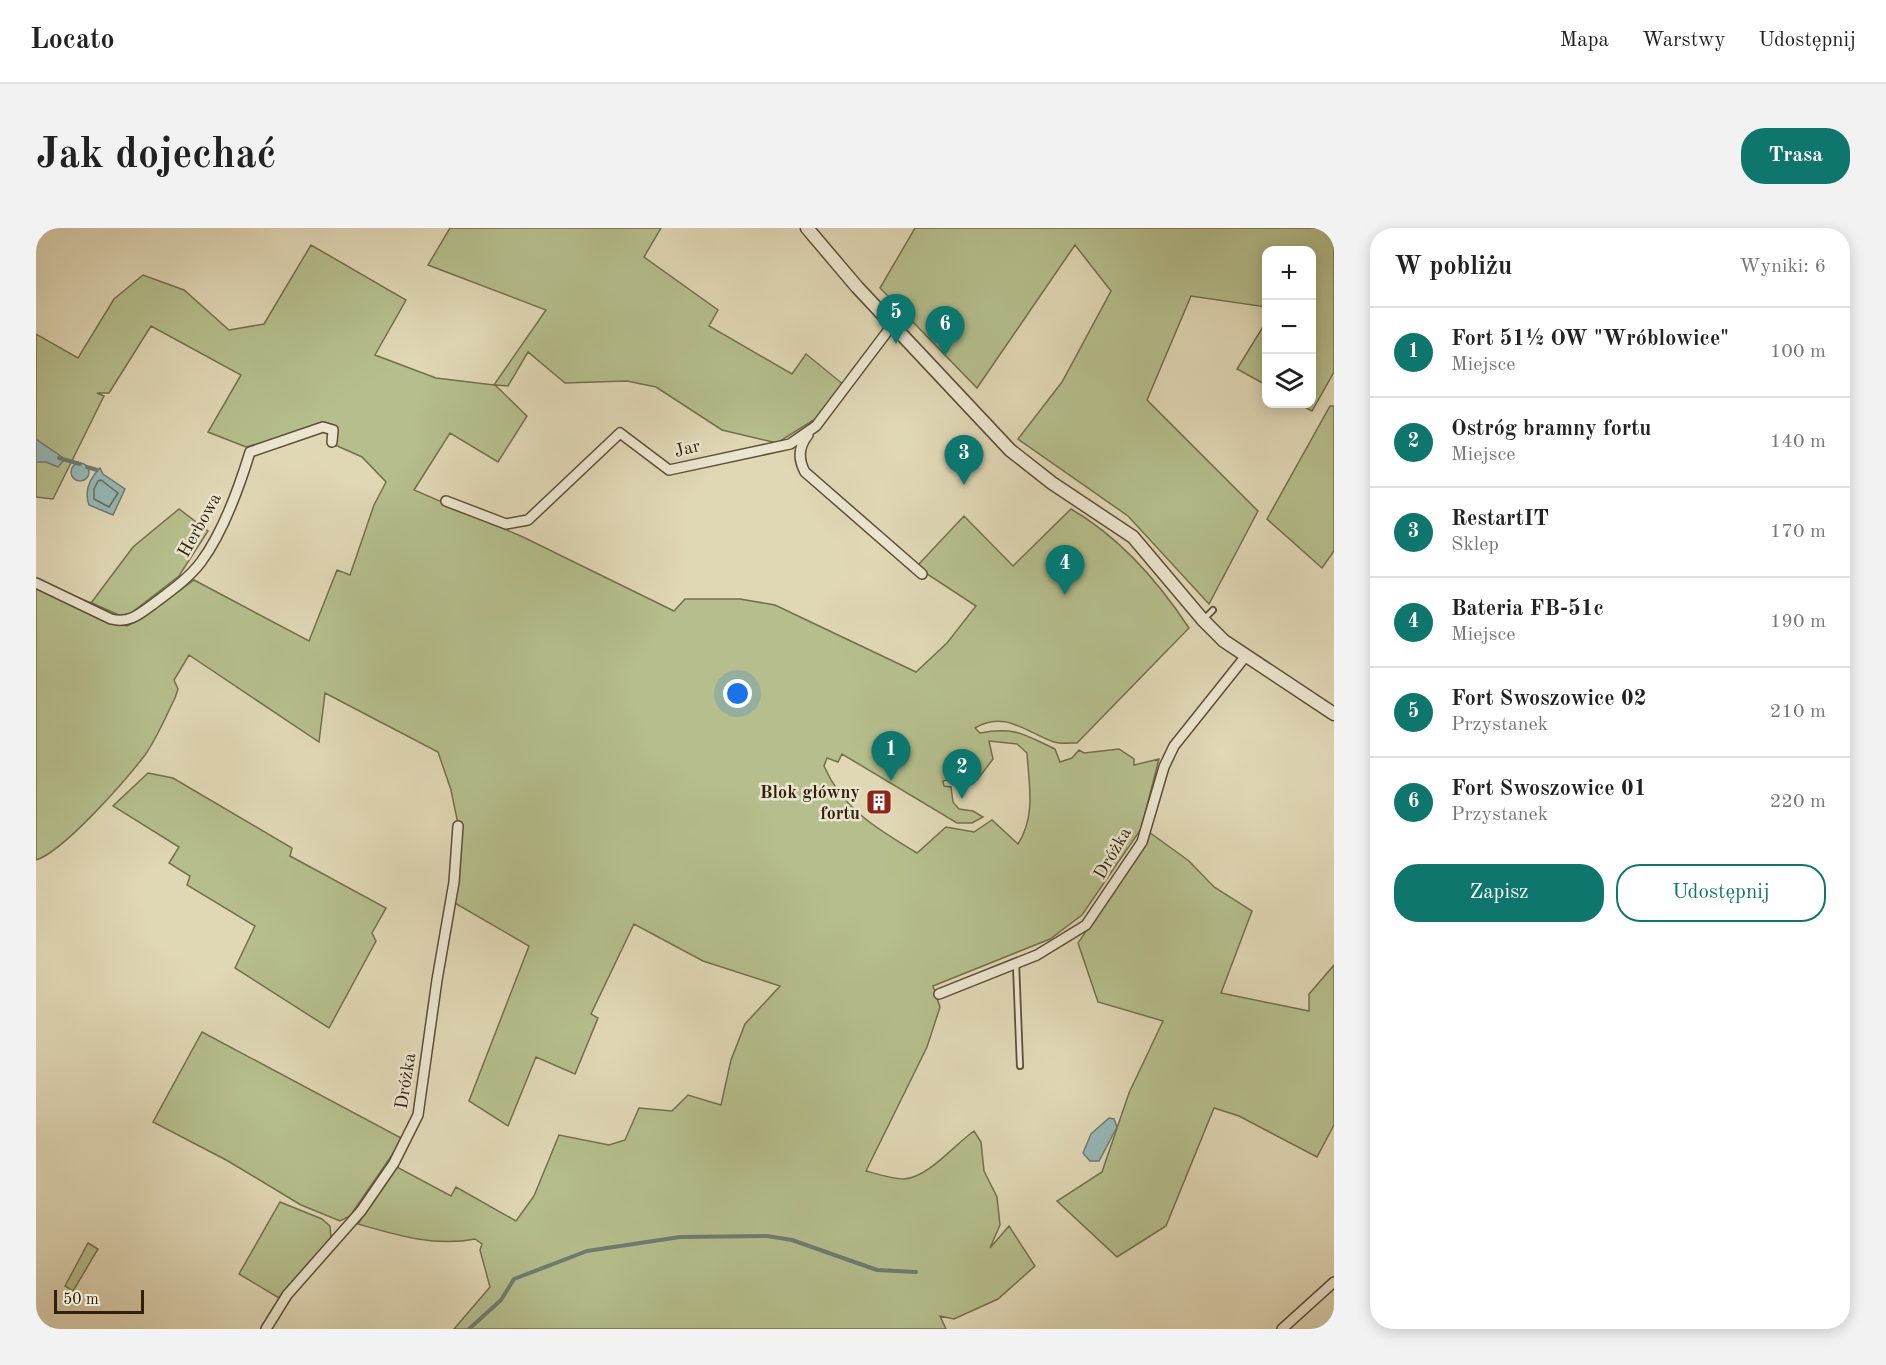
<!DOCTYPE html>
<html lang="pl">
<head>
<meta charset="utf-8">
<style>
  body { margin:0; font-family:"Old Standard TT",serif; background:#f2f2f2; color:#222 }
  .controls { position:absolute; right:18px; top:18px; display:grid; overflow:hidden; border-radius:12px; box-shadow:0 3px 15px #0003 }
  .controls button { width:54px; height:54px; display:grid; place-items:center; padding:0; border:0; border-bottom:2px solid #e0e0e0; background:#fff; color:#222; font:30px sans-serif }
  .scale { position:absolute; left:18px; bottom:15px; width:90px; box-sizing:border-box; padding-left:6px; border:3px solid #31210b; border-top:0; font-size:16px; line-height:21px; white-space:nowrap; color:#31210b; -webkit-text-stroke:4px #ebe5cf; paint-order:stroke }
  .you { position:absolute; left:702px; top:466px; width:21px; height:21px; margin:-15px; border:4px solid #fff; border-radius:50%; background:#1a73e8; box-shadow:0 0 0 9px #1a73e833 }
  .badge { display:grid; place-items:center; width:39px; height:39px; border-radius:50%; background:#0f766e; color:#fff; font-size:20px; font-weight:700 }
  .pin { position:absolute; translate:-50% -50px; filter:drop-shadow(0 2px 3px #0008) }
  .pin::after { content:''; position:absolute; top:32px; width:21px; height:18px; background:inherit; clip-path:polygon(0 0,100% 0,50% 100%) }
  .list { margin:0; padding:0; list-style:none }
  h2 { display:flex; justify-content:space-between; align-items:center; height:78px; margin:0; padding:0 24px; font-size:26px }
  h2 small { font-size:20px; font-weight:400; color:#767676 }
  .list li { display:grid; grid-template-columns:39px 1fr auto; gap:18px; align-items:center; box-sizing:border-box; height:90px; padding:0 24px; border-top:2px solid #e0e0e0 }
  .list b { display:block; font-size:22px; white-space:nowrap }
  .list p { margin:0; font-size:20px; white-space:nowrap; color:#767676 }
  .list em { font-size:20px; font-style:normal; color:#767676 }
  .actions { display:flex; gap:12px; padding:18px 24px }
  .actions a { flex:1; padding:14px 0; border:2px solid #0f766e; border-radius:24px; text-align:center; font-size:21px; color:#0f766e }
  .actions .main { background:#0f766e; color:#fff }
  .icon { flex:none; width:33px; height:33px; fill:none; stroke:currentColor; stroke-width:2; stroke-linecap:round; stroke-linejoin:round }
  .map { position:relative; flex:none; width:1298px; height:1101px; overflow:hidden; border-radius:24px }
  header { display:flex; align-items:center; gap:36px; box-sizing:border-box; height:84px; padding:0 30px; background:#fff; border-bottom:2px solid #e0e0e0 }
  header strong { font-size:28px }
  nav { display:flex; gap:33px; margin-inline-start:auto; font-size:21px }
  .intro { display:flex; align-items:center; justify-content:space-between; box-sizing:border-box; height:144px; padding:0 36px }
  h1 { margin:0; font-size:42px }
  .button { padding:15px 27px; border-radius:24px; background:#0f766e; color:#fff; font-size:21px; font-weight:700 }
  main { display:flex; gap:36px; padding:0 36px }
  aside { flex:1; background:#fff; border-radius:24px; box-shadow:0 3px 15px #0003 }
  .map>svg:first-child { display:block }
  .green { fill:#b5be8c; stroke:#73704c; stroke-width:1.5; fill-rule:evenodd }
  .water { fill:#96b8b6; stroke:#6e7c72; stroke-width:1.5 }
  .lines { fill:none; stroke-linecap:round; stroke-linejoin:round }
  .shore { stroke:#646c60; stroke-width:1.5 }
  .stream { stroke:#6e7c72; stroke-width:4 }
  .service-casing { stroke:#5d4e36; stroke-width:8 }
  .minor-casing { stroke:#5d4e36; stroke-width:12 }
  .tertiary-casing { stroke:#5d4e36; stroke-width:15 }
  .service { stroke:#ebe5cf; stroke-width:4.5 }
  .minor { stroke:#ebe5cf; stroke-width:9 }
  .tertiary { stroke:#ebe5cf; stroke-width:12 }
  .labels { text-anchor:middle; stroke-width:5; stroke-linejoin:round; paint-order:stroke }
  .street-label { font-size:18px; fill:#31210b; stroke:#ebe5cf }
  .poi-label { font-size:18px; font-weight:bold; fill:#31210b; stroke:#ebe5cf; text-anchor:end }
</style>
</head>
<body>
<header>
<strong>Locato</strong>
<nav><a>Mapa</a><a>Warstwy</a><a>Udostępnij</a></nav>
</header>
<div class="intro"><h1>Jak dojechać</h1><a class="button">Trasa</a></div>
<main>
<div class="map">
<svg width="1298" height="1101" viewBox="0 0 1298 1101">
  <rect width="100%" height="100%" fill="#e0d7b5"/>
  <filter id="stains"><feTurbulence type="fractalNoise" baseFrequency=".00333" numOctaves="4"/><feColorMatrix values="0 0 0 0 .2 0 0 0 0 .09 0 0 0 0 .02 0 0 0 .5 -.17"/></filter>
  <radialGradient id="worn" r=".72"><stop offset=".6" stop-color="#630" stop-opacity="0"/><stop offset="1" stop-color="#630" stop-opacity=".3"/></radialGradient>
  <g class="green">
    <path d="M414,0h211l-17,29 74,53 -9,16 83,48 14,-20 38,31 -24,31 -43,27 -55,-13 -66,-43 -29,-6 -62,2 -37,-31 -20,34 -13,-1 32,31 -29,46 -48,-29 -36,57 109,47 151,74 11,-12h55l35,6 141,67 31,-29 29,-37 -49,-32 -9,-9 46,-49 49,50 58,-57c50,29 87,72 118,119l-112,115c-7,0 -16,1 -23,-1 -28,-10 -50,-32 -79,-14l5,5c35,-7 45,2 75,16l5,13 12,-4 7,-8 5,3 35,-4 15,10v6l25,-6 -18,70 -59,86 -32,24 -117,47 7,21 -13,40 -61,124c11,3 27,8 38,8 24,-1 51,-35 70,-48l7,11 3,29 13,26 3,28 -10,23 19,-22 26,40 -37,33 -44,20 -14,-3 6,13h-492l36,-42 -10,-37 2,-6 -7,-5c-40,8 -79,-4 -117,-15l37,-58 56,30 5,-9 60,34 18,-25 25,-61 50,10 16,-5 14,-32 33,3 16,-16 33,10 10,-45 14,-36 35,-38 -77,-25 -69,-37 -43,90 7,4 -23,56 -39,-17 -28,69 -39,-25 60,-155 -76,-44 5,-78 -7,-34 -13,-38 -113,-59 -6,49 -130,-87 -15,25 4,9 -3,9c-9,18 -18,40 -30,57 -19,25 -82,97 -109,105v-280l55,23 42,-56 46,-38 29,22 -29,45 -48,37 -10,3 -29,-13 12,17 23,6 15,-8 52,-38 115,61 28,-71 13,5 24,-70 12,-23 -24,-25 -27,-12 1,-18 -5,-3 -85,23 -38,-15 33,-57 -90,-49 -42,67h-12l7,3 -51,103 -17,-2v-163l42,24 36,-59 29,-24 41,15 45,40 35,-6 47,-79 95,55 -31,55 61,23 58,7 52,-75 -118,-45zM953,513l28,3 10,9c2,32 9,63 -9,91l-26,-24 -18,12 -28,-5 -29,26c-39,-24 -74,-43 -93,-87l3,-8 11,4 4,-8 115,69h15l11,-6 -10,-6 -14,-2 -6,-7 -2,-15 -7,-1 -1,-5 10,-2 -1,-17 2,-3 6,1 -1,12 18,8 16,-21z"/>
    <path d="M879,0h419v144l-22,39 -13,-7h13v-154h-46v57l-75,-11 -44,104 111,111 -49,93 -81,-88 -110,-77 44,-57 49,-91 -36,-46 -98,143 -97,-100z"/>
    <path d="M1230,94v63l-29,-16z"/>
    <path d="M1294,178h4v145l-12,17 -55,-49z"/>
    <path d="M112,545l25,5 119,70 -2,8 96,52 -14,25 4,8 -47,87 -94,-60 20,-42 -68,-41 3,-9 -21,-13 10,-16 -66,-41z"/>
    <path d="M1113,604l40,29 25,26 38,24 -31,82 88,18v-17l25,-29v160l-17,32 -78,-41 -25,-8 -48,118 -49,31 -60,-56 45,-29 27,-79 34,-72 -65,-19 -20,-59 66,-98z"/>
    <path d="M166,804l201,107 -53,77 -10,5 -39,-16 -73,-44 -75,-39z"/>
    <path d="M244,974l42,17 8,7 1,13 -52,59 -40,-24z"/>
    <path d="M52,1015l10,6 -25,42 -8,-5z"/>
  </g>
  <g class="water">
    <path d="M0,211l26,18 2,3 -6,7 -12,-5h-10z"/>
    <circle cx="44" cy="244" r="9"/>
    <path d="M64,240l3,6 22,15 -12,26 -24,-10c-5,-14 1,-27 11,-37z"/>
    <path d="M1073,890l5,1 3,8 -18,34h-9l-7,-8 8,-19z"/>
  </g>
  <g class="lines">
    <path class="shore" d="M65,252l17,13 -9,14 -15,-8v-10l4,-8z"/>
    <g class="stream">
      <path d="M23,230l21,6"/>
      <path d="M51,239l10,3"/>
      <path d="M433,1101l32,-29 13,-21 73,-28 93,-14 87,-1 25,4 85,30 39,2"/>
    </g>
    <defs>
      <g id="service">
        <path d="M1169,390l8,-8"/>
        <path d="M980,736l4,102"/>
      </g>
      <g id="minor">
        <path d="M772,207c-10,12 -10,24 -3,37l117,102"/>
        <path d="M410,273l60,23 22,-4 92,-87 49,37 121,-26 26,-18 77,-102"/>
        <path d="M0,355l75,36c19,5 30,-6 45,-17 16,-12 33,-24 45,-40 23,-31 38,-74 49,-110l73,-25 10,3 -1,12"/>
        <path d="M903,766l98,-39 49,-30 56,-83 22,-75 10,-21 71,-89"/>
        <path d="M230,1101l21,-34 74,-84 33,-48 24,-48 19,-135 17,-98 4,-56"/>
        <path d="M1246,1101l52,-47"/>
      </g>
      <path id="tertiary" d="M771,0l50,59 153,163 42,33 81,54 70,83 21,21 110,73"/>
    </defs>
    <use href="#service" class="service-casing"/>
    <use href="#minor" class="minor-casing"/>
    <use href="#tertiary" class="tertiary-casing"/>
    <use href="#service" class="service"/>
    <use href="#minor" class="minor"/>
    <use href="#tertiary" class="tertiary"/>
  </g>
  <defs>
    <symbol id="building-square" viewBox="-11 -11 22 22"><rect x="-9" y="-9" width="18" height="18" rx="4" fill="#8f2418" stroke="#ebe5cf"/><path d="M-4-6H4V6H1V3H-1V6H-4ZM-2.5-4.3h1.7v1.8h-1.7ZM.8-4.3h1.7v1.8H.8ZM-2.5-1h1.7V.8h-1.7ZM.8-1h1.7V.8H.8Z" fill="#fff"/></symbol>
  </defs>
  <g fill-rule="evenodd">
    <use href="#building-square" x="828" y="559" width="30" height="30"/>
  </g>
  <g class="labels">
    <g class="street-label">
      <text transform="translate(651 220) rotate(-14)" y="6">Jar</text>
      <text transform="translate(163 297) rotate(-61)" y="6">Herbowa</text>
      <text transform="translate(1076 625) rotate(-60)" y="6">Dróżka</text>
      <text transform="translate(369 853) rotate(-81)" y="6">Dróżka</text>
    </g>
    <g class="poi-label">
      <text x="824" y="570">Blok główny<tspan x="824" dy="21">fortu</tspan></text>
    </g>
  </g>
  <rect width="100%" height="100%" filter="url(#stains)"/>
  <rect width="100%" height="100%" fill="url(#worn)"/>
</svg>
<div class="controls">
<button>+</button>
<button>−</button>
<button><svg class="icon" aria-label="layers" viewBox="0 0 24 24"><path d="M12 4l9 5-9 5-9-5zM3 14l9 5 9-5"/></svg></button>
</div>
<div class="scale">50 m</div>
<div class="you"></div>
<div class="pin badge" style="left:855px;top:553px">1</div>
<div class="pin badge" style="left:926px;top:571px">2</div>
<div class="pin badge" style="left:928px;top:257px">3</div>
<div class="pin badge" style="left:1029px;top:367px">4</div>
<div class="pin badge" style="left:860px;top:116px">5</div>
<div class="pin badge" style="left:909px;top:128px">6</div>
</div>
<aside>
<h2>W pobliżu<small>Wyniki: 6</small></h2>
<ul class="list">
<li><span class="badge">1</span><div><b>Fort 51½ OW &quot;Wróblowice&quot;</b><p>Miejsce</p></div><em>100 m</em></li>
<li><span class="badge">2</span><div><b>Ostróg bramny fortu</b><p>Miejsce</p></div><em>140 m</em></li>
<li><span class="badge">3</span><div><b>RestartIT</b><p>Sklep</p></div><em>170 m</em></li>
<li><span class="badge">4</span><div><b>Bateria FB-51c</b><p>Miejsce</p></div><em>190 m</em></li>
<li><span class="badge">5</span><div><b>Fort Swoszowice 02</b><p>Przystanek</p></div><em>210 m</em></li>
<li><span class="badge">6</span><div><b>Fort Swoszowice 01</b><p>Przystanek</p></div><em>220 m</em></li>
</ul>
<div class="actions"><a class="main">Zapisz</a><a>Udostępnij</a></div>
</aside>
</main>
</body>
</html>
